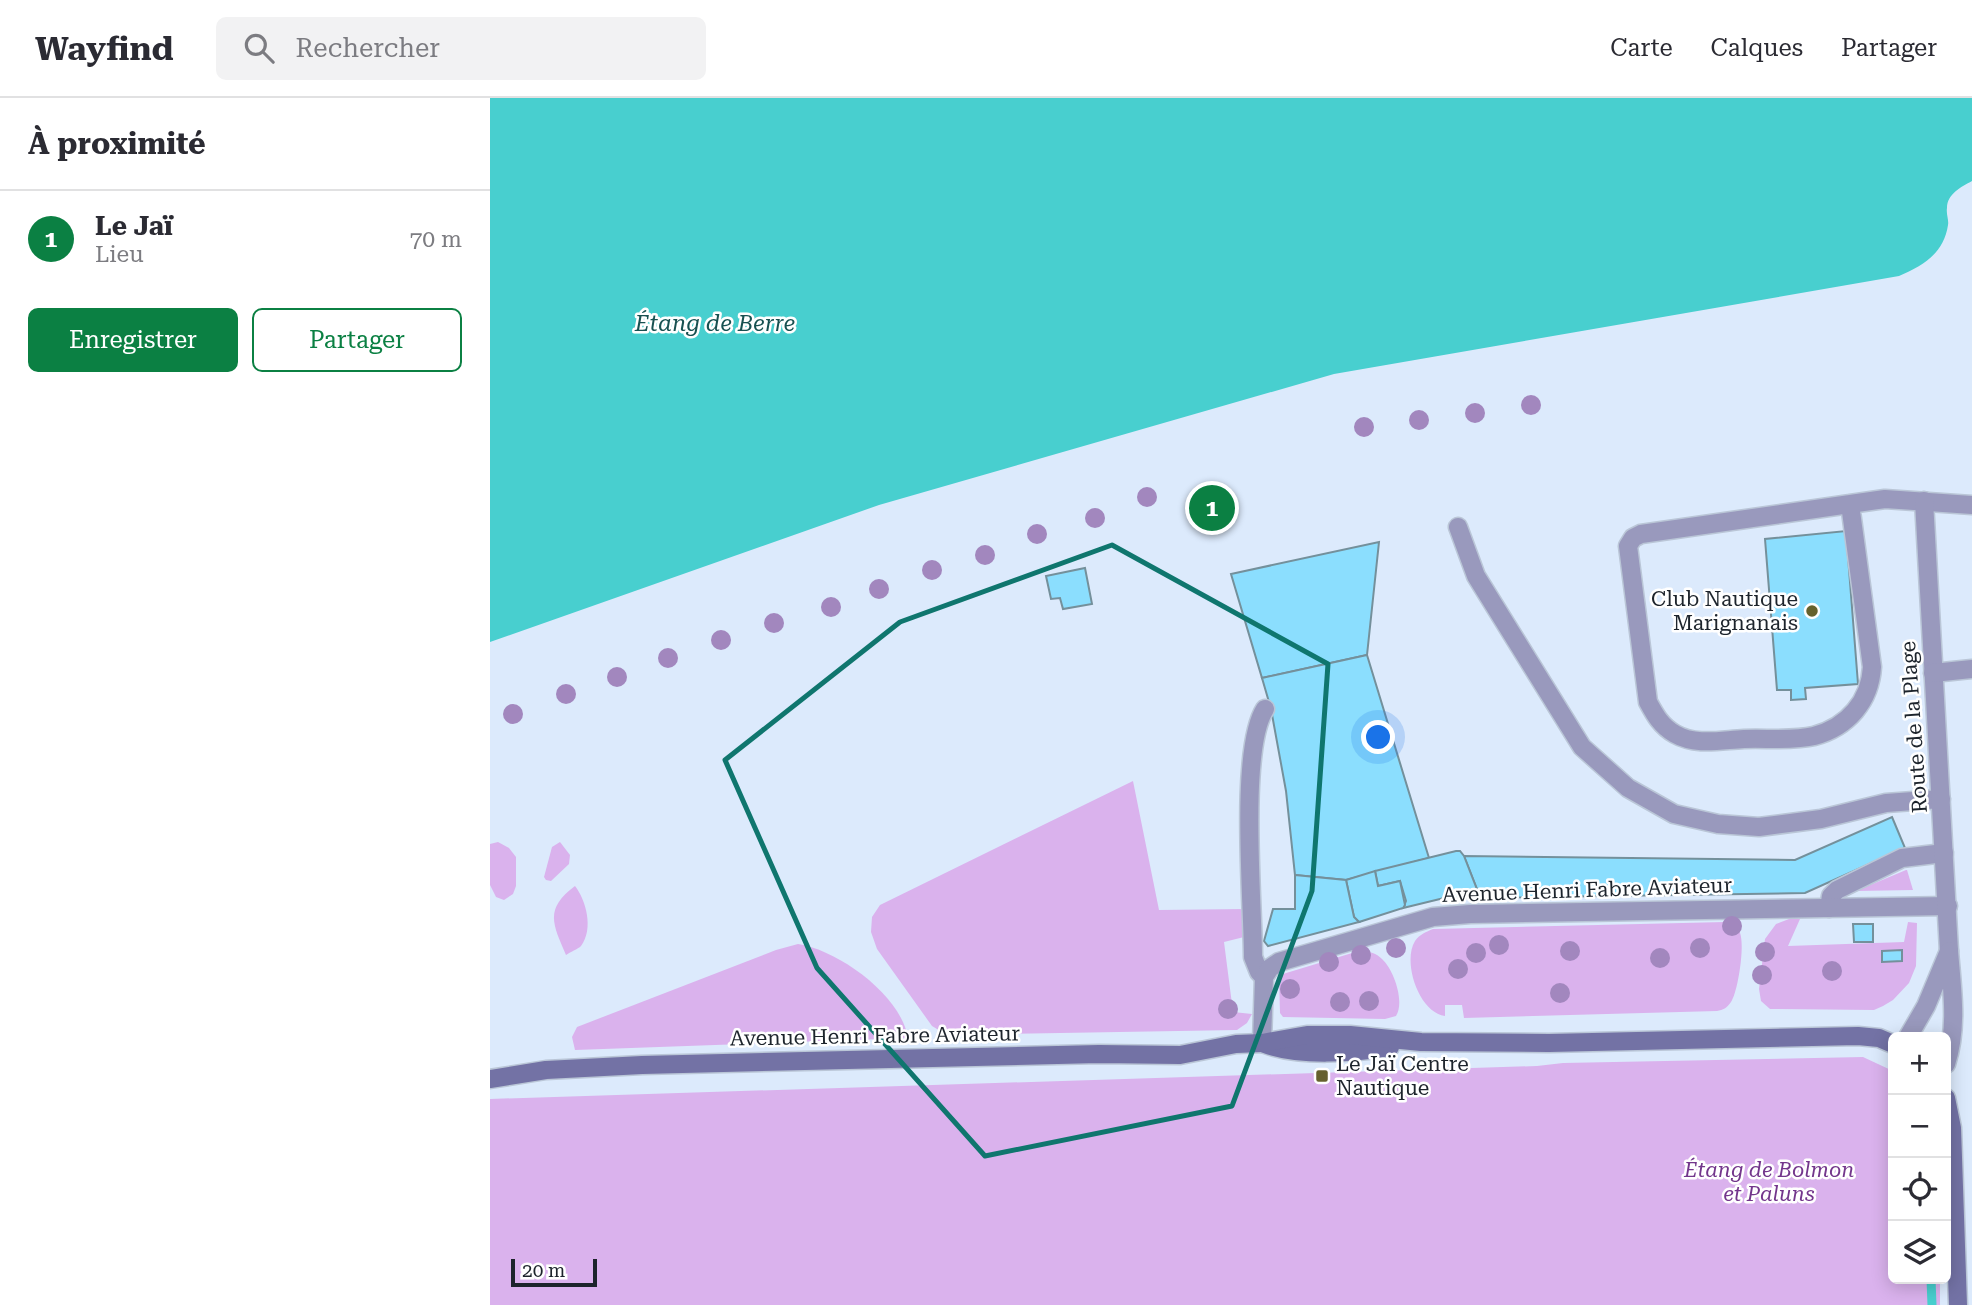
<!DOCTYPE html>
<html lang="fr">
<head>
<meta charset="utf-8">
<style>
  body { margin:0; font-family:"Roboto Serif",serif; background:#f2f2f3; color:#2b2b33 }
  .controls { position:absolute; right:21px; bottom:21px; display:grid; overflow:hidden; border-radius:10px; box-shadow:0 4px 18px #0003 }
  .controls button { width:63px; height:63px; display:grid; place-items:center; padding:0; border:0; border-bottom:2px solid #e1e1e2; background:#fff; color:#2b2b33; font:35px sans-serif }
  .scale { position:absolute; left:21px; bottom:18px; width:86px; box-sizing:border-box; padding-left:7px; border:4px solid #1d242c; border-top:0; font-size:19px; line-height:24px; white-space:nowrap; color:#1d242c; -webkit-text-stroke:5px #fff; paint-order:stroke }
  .you { position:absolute; left:889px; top:640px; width:24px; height:24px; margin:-18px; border:5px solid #fff; border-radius:50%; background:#1a73e8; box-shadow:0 0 0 10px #1a73e833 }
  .badge { display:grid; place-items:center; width:46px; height:46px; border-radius:50%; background:#0b8043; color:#fff; font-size:23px; font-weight:700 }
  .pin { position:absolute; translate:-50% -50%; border:4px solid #fff; box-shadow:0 2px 7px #0006 }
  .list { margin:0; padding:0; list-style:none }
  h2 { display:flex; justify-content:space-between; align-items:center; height:91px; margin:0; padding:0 28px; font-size:30px }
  h2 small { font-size:23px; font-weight:400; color:#7c7c81 }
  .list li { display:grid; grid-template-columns:46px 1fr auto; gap:21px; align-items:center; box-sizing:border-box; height:98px; padding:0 28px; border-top:2px solid #e1e1e2 }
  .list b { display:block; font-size:26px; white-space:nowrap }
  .list p { margin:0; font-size:23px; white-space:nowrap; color:#7c7c81 }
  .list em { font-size:23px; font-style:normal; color:#7c7c81 }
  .actions { display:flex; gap:14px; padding:21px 28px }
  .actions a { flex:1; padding:16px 0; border:2px solid #0b8043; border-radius:10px; text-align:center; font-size:24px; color:#0b8043 }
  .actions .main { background:#0b8043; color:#fff }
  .icon { flex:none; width:38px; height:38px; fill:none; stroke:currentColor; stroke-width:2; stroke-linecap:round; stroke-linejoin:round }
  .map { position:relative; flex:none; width:1482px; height:1207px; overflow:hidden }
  header { display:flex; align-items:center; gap:42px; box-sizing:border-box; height:98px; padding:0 35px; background:#fff; border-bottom:2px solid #e1e1e2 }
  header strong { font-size:33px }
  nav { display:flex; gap:38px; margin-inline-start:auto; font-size:24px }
  .search { width:490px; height:63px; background:#f2f2f3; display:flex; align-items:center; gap:18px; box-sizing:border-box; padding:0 24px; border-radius:10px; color:#7c7c81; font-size:26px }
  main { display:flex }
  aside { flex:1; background:#fff }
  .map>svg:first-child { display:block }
  .green { fill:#dab2ed }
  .water { fill:#48cfcf }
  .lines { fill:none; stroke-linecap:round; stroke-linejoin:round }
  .stream { stroke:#48cfcf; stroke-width:9 }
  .building { fill:#8bdefe; stroke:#74909b; stroke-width:2 }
  .lane-casing { stroke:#bac6d7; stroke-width:21 }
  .street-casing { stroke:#bac6d7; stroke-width:21 }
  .secondary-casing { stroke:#bac6d7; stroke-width:21 }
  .lane { stroke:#9999bd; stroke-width:18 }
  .street { stroke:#9999bd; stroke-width:18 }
  .secondary { stroke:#7372a5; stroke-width:18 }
  .tree { fill:#a287be }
  .marked { fill:none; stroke:#0f766e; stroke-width:5; stroke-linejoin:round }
  .poi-dot { fill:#65612e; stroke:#fff; stroke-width:2.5 }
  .labels { text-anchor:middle; stroke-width:5; stroke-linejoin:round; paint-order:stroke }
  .poi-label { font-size:21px; fill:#1d242c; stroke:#fff; text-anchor:end }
  .street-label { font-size:21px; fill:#1d242c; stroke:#fff }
  .park-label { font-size:21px; font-style:italic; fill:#73368c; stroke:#fff }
  .water-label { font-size:23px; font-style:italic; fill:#175151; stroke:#fff }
</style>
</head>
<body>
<header>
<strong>Wayfind</strong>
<div class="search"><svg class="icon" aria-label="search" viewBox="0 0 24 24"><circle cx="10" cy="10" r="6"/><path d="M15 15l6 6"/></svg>Rechercher</div>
<nav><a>Carte</a><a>Calques</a><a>Partager</a></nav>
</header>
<main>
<aside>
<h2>À proximité<small></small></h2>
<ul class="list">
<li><span class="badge">1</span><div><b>Le Jaï</b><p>Lieu</p></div><em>70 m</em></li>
</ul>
<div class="actions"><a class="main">Enregistrer</a><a>Partager</a></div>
</aside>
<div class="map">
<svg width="1482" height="1207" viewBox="0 0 1482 1207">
  <rect width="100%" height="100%" fill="#dceafc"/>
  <g class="green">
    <path d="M643,683l26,129 87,-1 -2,28 -20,5 9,70 19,2 -5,9 -10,7 -290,5 -15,-9 -55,-77 -6,-17 1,-15 8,-12z"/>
    <path d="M8,744l11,6 7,9v29l-3,8 -9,6 -8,-3 -6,-12v-41z"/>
    <path d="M70,744l10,13 -1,9 -18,17 -5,-1 -2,-3 8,-30z"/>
    <path d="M1417,772l6,20 -57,1 50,-21z"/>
    <path d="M85,788c11,14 19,43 6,60 -3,3 -11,6 -15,9 -13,-31 -22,-46 9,-69z"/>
    <path d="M1299,821h11l-12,27 116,-4 4,-20 9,1 -1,43 -7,17 -16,17 -10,6 -9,4 -104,-1 -9,-8 -2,-12 6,-50 11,-15z"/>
    <path d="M1235,824c5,2 10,3 14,9 7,10 -1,61 -8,71 -4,6 -8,8 -14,9l-253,7 -2,-13h-17v11c-26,-3 -43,-54 -30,-75 5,-7 11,-9 18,-12z"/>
    <path d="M308,846c40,6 103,51 110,94l-333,12 -3,-13 5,-10 199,-77z"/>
    <path d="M872,852c8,2 14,3 20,9 12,11 23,43 14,57l-11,3 -102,-2 -3,-4 -1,-35 4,-4z"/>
    <path d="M1373,959l30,14v208h47v26h-1450v-206l1047,-33 26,-3z"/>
  </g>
  <path class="water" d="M0,0h1482v83c-11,6 -25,13 -25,27 -1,6 2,12 1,17 -4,28 -25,41 -49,51l-565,98 -455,131 -389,137z"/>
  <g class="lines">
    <path class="stream" d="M1441,1181l1,26"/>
  </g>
  <g class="building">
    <path d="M1356,433l12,153 -53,4 1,11 -15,1v-10h-14l-12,-151z"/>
    <path d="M889,444l-12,113 -105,23 -31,-104z"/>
    <path d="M595,470l7,36 -29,5 -3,-11 -9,1 -5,-23z"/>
    <path d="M877,557l62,203 -83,22 -51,-5 -9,-84 -15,-82 -9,-31z"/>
    <path d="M1402,719l13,31 -100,45 -331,5 4,-6 -14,-36 331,4z"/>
    <path d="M966,753h4l4,5 14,36 -4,6h-30l-41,10 3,-7 -6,-20 -22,5 -3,-15z"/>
    <path d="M885,773l3,15 22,-5 5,24 -2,3 -44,14 -5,-5 -8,-37z"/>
    <path d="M805,777l51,5 8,37 5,5 -91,24 -4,-5 9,-32h22z"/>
    <path d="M1363,826h20v18h-19z"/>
    <path d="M1412,852v11l-20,1v-11z"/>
  </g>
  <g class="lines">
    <defs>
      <g id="lane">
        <path d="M1360,406l22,163c-2,34 -24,60 -58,69 -20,5 -49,2 -70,3 -23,1 -48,7 -69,-5 -14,-8 -20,-19 -27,-32l-20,-156 5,-8 8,-4 244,-35 87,6"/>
        <path d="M968,429l18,49 106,171 46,41 46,26 44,10 41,3 62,-8 65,-16 55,-4"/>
        <path d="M1339,810l2,-12 6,-6 65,-32 42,-5"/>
        <path d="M774,879l-5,-5 -6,-15c0,-53 -14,-208 12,-248"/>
        <path d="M772,945l2,-66 6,-9 9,-6 154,-45 37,-3 478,-8"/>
      </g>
      <g id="street">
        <path d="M1434,403l25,450"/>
        <path d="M1443,575l39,-4"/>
        <path d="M1418,939l18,-31 23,-55c3,38 9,76 -3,113"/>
      </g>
      <g id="secondary">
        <path d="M775,946c34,13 89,9 125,3"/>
        <path d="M0,981l56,-9 96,-5 457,-11 81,1 56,-11 26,-1 45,-8h43l71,7 128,1 309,-7 21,2 14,6"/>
        <path d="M1456,1000l6,30 6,177"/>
      </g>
    </defs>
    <use href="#lane" class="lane-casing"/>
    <use href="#street" class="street-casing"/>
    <use href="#secondary" class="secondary-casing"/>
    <use href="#lane" class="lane"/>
    <use href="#street" class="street"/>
    <use href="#secondary" class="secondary"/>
  </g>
  <g class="tree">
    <circle cx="1041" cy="307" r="10"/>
    <circle cx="985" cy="315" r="10"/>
    <circle cx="929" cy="322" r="10"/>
    <circle cx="874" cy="329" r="10"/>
    <circle cx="657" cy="399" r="10"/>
    <circle cx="605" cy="420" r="10"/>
    <circle cx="547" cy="436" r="10"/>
    <circle cx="495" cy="457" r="10"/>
    <circle cx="442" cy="472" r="10"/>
    <circle cx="389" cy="491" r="10"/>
    <circle cx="341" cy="509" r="10"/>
    <circle cx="284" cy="525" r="10"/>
    <circle cx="231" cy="542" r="10"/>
    <circle cx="178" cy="560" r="10"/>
    <circle cx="127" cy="579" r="10"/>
    <circle cx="76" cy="596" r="10"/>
    <circle cx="23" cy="616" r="10"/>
    <circle cx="1242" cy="828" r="10"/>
    <circle cx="1009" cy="847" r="10"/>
    <circle cx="906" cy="850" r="10"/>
    <circle cx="1210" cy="850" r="10"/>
    <circle cx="1080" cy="853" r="10"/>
    <circle cx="1275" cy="854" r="10"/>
    <circle cx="986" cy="855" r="10"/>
    <circle cx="871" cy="857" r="10"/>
    <circle cx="1170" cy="860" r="10"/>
    <circle cx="839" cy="864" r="10"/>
    <circle cx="968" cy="871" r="10"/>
    <circle cx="1342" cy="873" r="10"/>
    <circle cx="1272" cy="877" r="10"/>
    <circle cx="800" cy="891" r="10"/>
    <circle cx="1070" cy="895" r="10"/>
    <circle cx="879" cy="903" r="10"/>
    <circle cx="850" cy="904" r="10"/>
    <circle cx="738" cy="911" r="10"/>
  </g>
  <path class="marked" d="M622,447l216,119 -16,227 -80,215 -247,50 -168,-188 -92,-208 175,-138z"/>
  <g class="poi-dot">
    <circle cx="1322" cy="513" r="7"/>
    <rect x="825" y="971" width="14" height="14" rx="3.5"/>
  </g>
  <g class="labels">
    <g class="poi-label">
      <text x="1308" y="508">Club Nautique<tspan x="1308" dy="24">Marignanais</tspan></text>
      <text x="846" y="973" text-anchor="start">Le Jaï Centre<tspan x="846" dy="24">Nautique</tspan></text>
    </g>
    <g class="street-label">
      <text transform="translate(1424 629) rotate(-94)" y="7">Route de la Plage</text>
      <text transform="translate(1097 792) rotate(-2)" y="7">Avenue Henri Fabre Aviateur</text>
      <text transform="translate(385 938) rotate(-1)" y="7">Avenue Henri Fabre Aviateur</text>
    </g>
    <g class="park-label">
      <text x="1279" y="1079">Étang de Bolmon<tspan x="1279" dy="24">et Paluns</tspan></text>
    </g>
    <g class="water-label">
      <text x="225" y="233">Étang de Berre</text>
    </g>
  </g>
</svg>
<div class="controls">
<button>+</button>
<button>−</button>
<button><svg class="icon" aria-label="locate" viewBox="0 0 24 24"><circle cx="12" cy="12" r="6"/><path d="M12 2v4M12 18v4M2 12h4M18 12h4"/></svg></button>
<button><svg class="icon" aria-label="layers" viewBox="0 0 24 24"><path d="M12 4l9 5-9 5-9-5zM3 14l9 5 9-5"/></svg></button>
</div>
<div class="scale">20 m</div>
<div class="you"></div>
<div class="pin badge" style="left:722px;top:410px">1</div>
</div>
</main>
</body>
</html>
